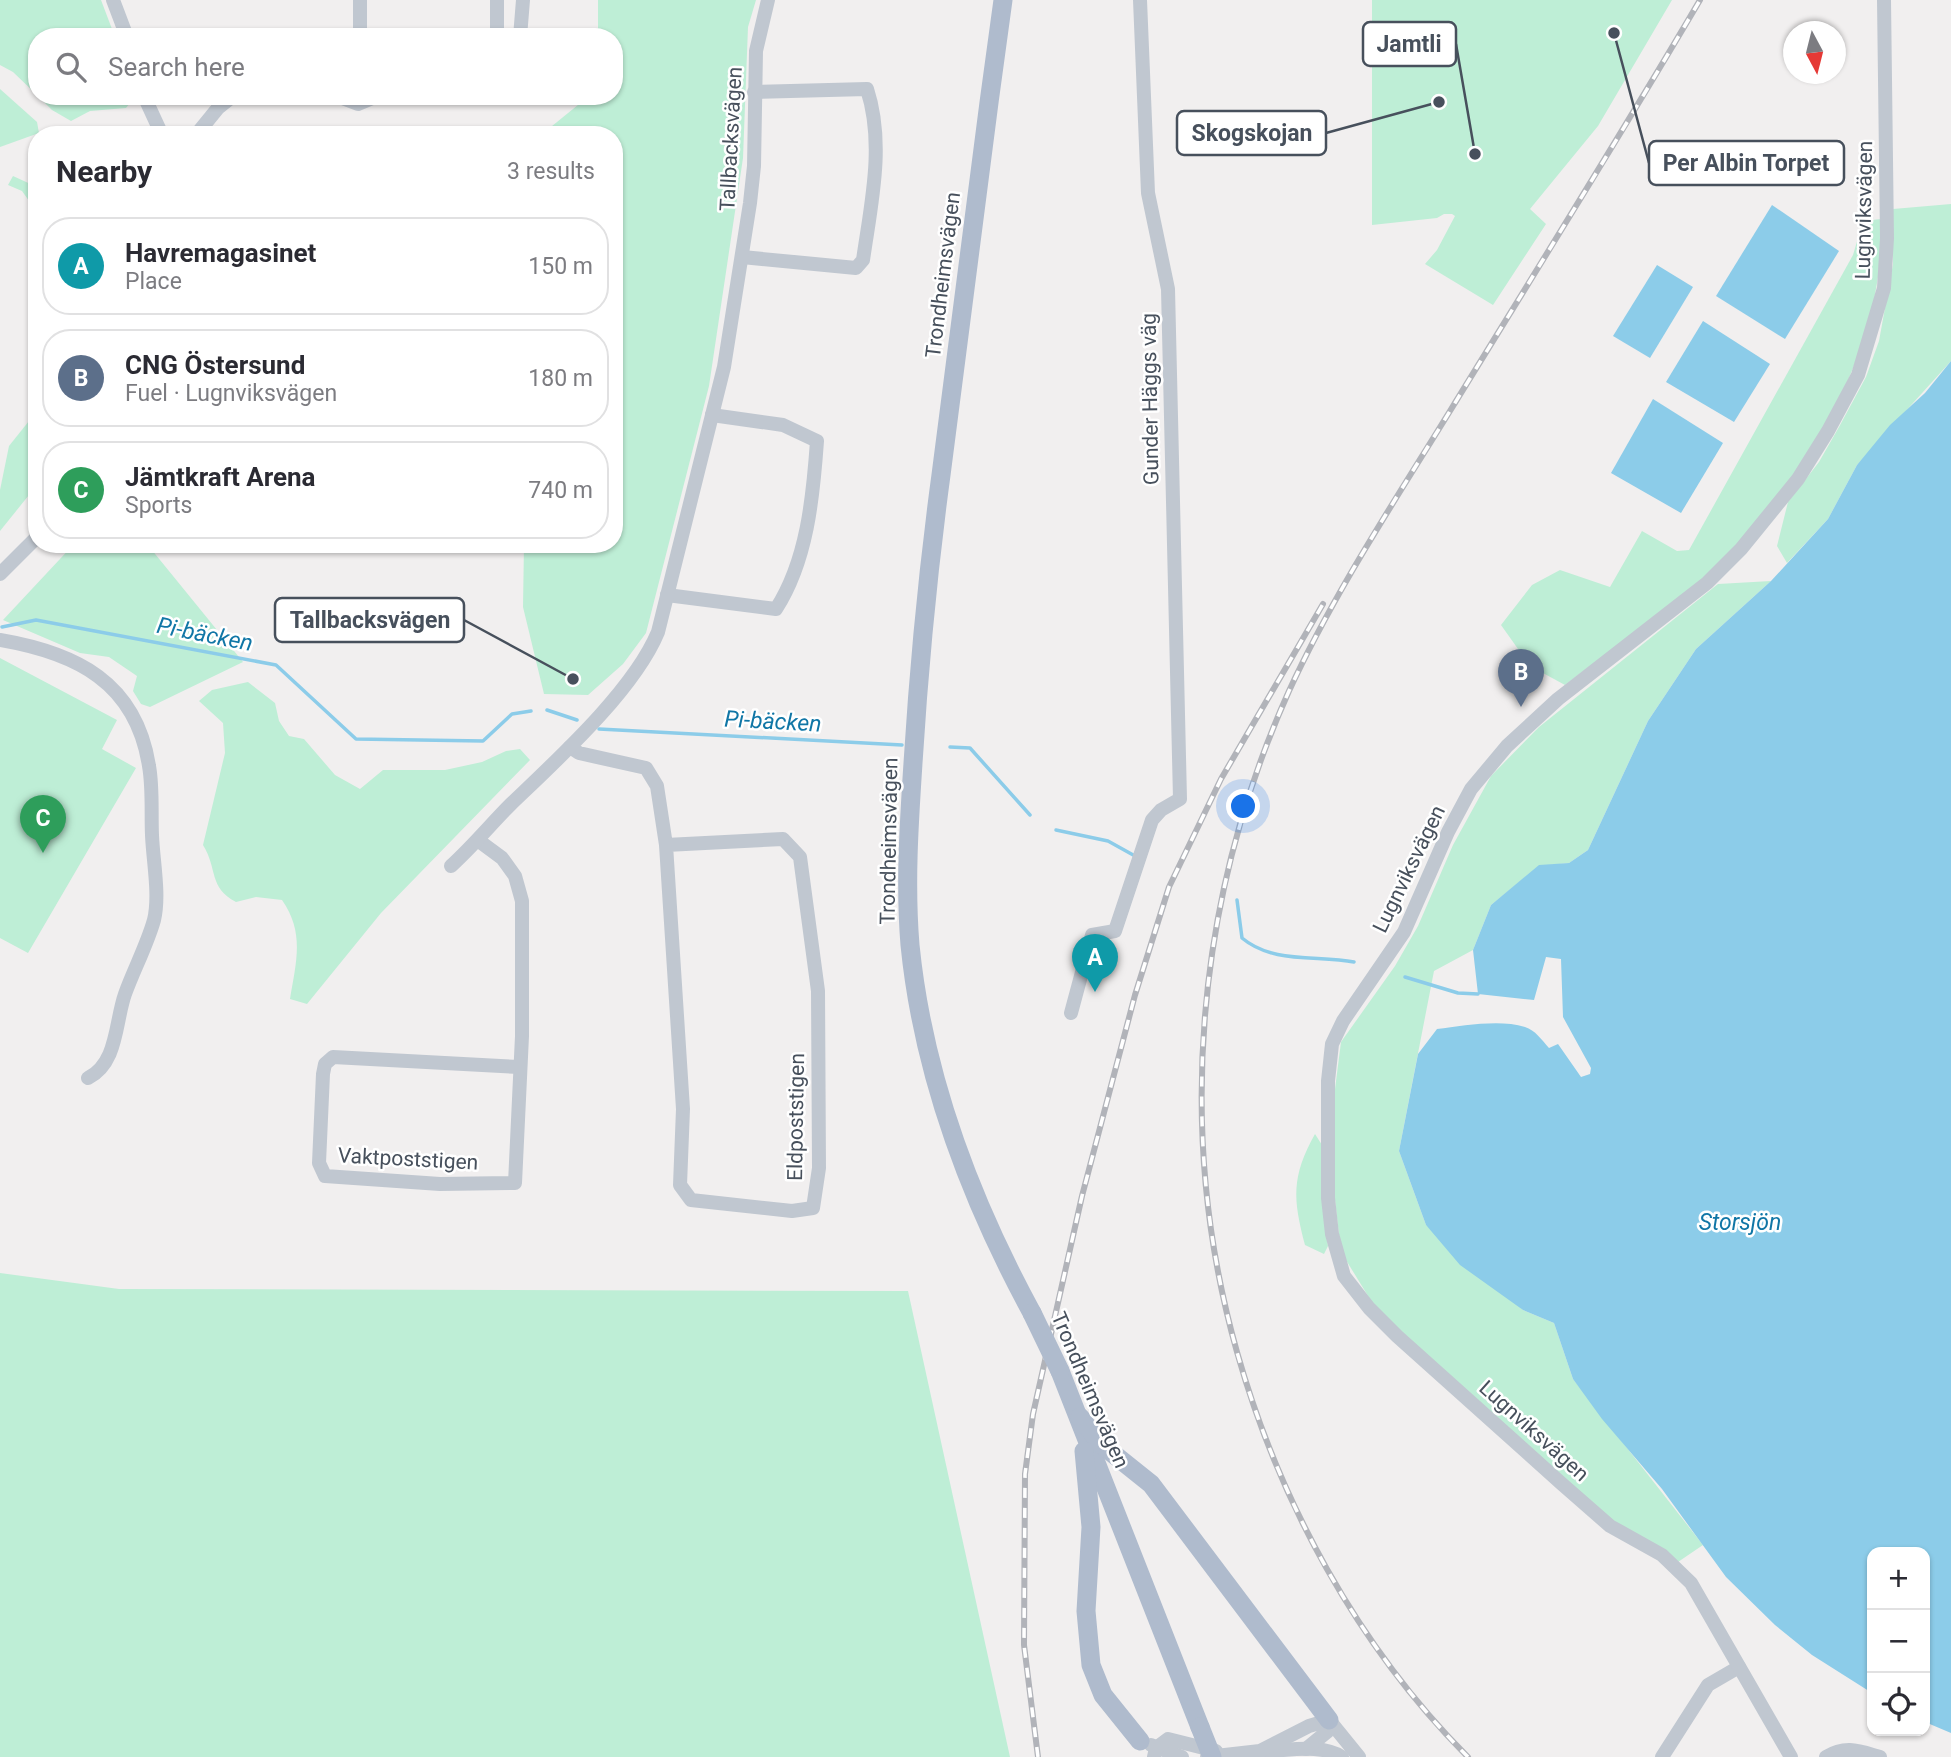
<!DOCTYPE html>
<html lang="en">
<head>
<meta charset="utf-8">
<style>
  body { margin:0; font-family:Roboto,sans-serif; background:#f7f7f7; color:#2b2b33 }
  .controls { position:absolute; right:21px; bottom:21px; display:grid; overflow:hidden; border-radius:14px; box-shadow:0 2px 5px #0004 }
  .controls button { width:63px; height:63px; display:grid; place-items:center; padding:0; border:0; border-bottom:2px solid #e1e1e2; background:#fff; color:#2b2b33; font:35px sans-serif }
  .compass { position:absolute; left:1783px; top:21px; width:63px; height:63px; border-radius:50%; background:#fff; box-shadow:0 2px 5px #0004; rotate:173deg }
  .you { position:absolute; left:1244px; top:807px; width:24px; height:24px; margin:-18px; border:5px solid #fff; border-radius:50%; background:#1a73e8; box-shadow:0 0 0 10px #1a73e833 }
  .badge { display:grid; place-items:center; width:46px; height:46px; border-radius:50%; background:#1e5cdc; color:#fff; font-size:23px; font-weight:700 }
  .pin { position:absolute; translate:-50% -58px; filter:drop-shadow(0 2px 4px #0008) }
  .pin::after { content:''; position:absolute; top:37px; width:24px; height:21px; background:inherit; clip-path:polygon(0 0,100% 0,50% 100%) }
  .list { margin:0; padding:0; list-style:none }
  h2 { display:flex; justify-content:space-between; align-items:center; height:91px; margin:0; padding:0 28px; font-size:30px }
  h2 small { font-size:23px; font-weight:400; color:#7c7c81 }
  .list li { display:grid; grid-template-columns:46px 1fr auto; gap:21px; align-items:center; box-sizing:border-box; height:98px; margin:0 14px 14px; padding:0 14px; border:2px solid #e1e1e2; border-radius:28px }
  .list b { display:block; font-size:26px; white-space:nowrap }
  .list p { margin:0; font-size:23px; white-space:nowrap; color:#7c7c81 }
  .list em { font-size:23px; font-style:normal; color:#7c7c81 }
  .icon { flex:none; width:38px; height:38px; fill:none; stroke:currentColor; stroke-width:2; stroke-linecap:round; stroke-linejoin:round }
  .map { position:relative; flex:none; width:1951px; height:1757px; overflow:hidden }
  .search { position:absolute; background:#fff; box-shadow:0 2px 5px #0004; left:28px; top:28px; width:595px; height:77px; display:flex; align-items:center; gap:18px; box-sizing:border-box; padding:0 24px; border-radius:28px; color:#7c7c81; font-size:26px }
  .panel { position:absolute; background:#fff; box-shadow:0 2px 5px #0004; left:28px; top:126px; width:595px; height:427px; border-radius:28px }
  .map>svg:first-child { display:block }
  .green { fill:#beeed6 }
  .water { fill:#8ccce9 }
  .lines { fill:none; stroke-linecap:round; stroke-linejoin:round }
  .stream { stroke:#8ccce9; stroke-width:3.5 }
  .minor { stroke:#c0c7d0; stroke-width:14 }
  .major { stroke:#afbbcd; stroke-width:19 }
  .rail-casing { stroke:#b1b3b9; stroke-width:6 }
  .rail { stroke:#fff; stroke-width:3.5; stroke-dasharray:10; stroke-linecap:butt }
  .major-bridge { stroke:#afbbcd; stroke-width:19 }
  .labels { text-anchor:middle; stroke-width:5; stroke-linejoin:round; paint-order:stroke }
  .street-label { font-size:21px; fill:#47505c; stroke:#fff }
  .water-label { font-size:23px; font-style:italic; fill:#1076a6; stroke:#fff }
  .leader { fill:none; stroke:#47505c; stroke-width:2.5 }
  .callout-dot { fill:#47505c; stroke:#fff; stroke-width:2.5 }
  .callout { fill:#fff; stroke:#47505c; stroke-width:2.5 }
  .callout-label { font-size:23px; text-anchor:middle; font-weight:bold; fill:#47505c }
</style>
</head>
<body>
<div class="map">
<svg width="1951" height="1757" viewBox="0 0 1951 1757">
  <rect width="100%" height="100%" fill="#f1efef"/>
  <g class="green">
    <path d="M0,0h101l14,37h-78v58l-24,-23 -13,-7z"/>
    <path d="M598,0h158l-8,27 -5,131 -34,228 -63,247 -23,31 -35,31 -44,-1 -21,-87 1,-63h90v-409h-73l48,-39h25v-59h-16z"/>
    <path d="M1372,0h300l-74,126 -68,83 16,15 -53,81 -68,-41 12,-14 18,-34 -3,-2h-8l-7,4 -65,7z"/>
    <path d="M0,89l37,33 2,11 -39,14z"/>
    <path d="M38,96h94l1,3 -7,9 -36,3 -19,10 -19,-11z"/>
    <path d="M13,176l24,11v25l-15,-21 -14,-6z"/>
    <path d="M1951,204v157l-94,104 -29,54 -41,44 -10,-17 11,-44 31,-40 20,-35 27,-50 13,-36 14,-77v-55z"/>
    <path d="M1881,219c-1,21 0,43 -4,64 -17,112 -94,223 -177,298 -42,38 -91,70 -135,104l-35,-19 -29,-41 31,-40 28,-15 50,17 32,-56 35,20 12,-1 164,-295 10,-34z"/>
    <path d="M37,411v74l-37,46v-41l9,-44z"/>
    <path d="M74,544h73l96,118 -93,45 -9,-3 -8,-13 4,-15 -28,-19 -29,-4 -77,-33z"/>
    <path d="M1771,581l-75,68 -48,72 -60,129 -19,13 -30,3 -48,39 -18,45 -39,21 -35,180 27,74 97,85 31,13 19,56 130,166 -25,17 -71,-45 -163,-145 -71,-68 -32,-52 -6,-52v-111l6,-47 54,-76 23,-40 35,-81 38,-69 48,-49 179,-143z"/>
    <path d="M0,658l117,62 -15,29 34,19 -108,185 -28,-15z"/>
    <path d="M248,682l27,21 4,18 10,15 15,3 31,36 25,14 23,-19h62l37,-8 24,-11 14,-2 10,11 -149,153 -74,91 -17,-5c6,-37 15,-66 -8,-99l-26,-3 -20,5c-28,-15 -18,-33 -33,-57l22,-92 -2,-30 -24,-22 13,-11z"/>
    <path d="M1315,1134l7,11 1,60 5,41 -4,8 -19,-9c-12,-46 -14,-68 10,-111z"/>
    <path d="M0,1273l119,16 789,2 102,466h-1010z"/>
  </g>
  <g class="water">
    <path d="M1772,205l67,46 -54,88 -69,-43z"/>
    <path d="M1657,265l36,22 -43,71 -37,-22z"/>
    <path d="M1703,321l67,43 -36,58 -68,-40z"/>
    <path d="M1951,361v1372l-26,-11v-170h-53v141l-60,-38 -37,-30 -49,-48 -64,-88 -60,-70 -29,-40 -19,-56 -31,-13 -63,-45 -34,-40 -27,-74 19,-97 19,-25c26,-3 62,-10 88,-2 10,3 17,13 24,21l9,-4 23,33 9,-3 1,-6 -28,-51 -2,-58 -15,-2 -12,43 -56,-6 -5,-44 18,-45 48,-40 30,-2 19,-13 60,-129 48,-72 75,-68 57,-62 29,-54 33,-40 35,-32z"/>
    <path d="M1653,399l70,44 -42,70 -70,-40z"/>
  </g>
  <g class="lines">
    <g class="stream">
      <path d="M2,627l34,-7 240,45 80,74 127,2 29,-27 19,-3"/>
      <path d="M547,710l30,10"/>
      <path d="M599,729l303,16"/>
      <path d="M950,747l20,1 60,67"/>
      <path d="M1056,830l52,11 27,15"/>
      <path d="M1237,900l5,38c31,26 75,17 112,24"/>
      <path d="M1405,977l53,16 20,1"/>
    </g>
    <g class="minor">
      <path d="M113,0l14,37"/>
      <path d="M497,0v37"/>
      <path d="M360,37v-37"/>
      <path d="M520,37l3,-37"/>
      <path d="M144,96l18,39"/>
      <path d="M337,96l21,8 19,-8"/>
      <path d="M196,135l22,-27 15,-12"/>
      <path d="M742,257l114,11 7,-8c8,-56 22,-116 4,-171l-113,3"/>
      <path d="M0,574l37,-37"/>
      <path d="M667,595l109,14c31,-48 37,-111 41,-168l-34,-16 -71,-10"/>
      <path d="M0,640c76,13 136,42 149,126 4,22 2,47 3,69 1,26 8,60 2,85 -7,25 -20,49 -29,74 -10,28 -7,69 -37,84"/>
      <path d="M570,747l9,6 67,15 11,18 9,59 17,264 -3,76 11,15 101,11 21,-3 6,-40 -1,-177 -18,-134 -17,-18 -117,6"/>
      <path d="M479,841l23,17 13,18 7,25v135l-7,147 -75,1 -115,-8 -6,-13 4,-89 2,-10 8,-7 186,10"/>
      <path d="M451,866c22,-20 40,-42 60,-62 47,-45 123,-114 147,-172l66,-265 26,-164 4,-37 2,-115 12,-51"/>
      <path d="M1071,1013l21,-78 23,-4 37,-111 9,-10 19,-11 -12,-510 -20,-96 -8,-193"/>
      <path d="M1329,1720l30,37"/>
      <path d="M1151,1745l31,12"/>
      <path d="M1268,1751c24,-1 54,-7 74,6"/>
      <path d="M1154,1757l2,-9 12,-9 48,12"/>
      <path d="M1207,1757l53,-6 49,-25 20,-6 -1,11 -22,18"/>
      <path d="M1662,1757l46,-72 31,-18"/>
      <path d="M1791,1757l-100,-174 -29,-28 -52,-29 -48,-42 -165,-148 -28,-28 -25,-32 -12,-42 -4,-36v-117l4,-37 11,-23 61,-89 44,-100 23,-43 36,-43 51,-47 149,-116 34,-34 57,-70 30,-48 30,-56 26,-87 3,-50 -3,-238"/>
      <path d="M1826,1757c20,-12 33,-6 54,0"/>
    </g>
    <g class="major">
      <path d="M1003,0c-22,158 -42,316 -62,475 -13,96 -22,191 -28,288 -4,61 -8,121 -3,182 13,130 60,254 122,368"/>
      <path d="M1060,1371l140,356"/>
      <path d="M1080,1417l21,27 50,40 178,236"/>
      <path d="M1084,1451l7,76 -5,84 5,54 12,30 37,46"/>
    </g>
    <defs>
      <g id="rail">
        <path d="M1038,1757l-14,-112 1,-171 8,-60 49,-218 53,-201 34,-108 52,-108 102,-175"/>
        <path d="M1468,1757c-110,-110 -189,-256 -231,-405 -62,-219 -41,-454 52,-661 45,-98 105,-189 161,-280 84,-137 169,-273 250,-411"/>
      </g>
    </defs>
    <use href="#rail" class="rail-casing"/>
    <use href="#rail" class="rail"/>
    <g class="major-bridge">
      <path d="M1032,1313l28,58"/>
      <path d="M1200,1727l12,30"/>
    </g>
  </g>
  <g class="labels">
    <g class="street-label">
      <text transform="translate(731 139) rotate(-87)" y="7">Tallbacksvägen</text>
      <text transform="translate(1864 210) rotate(-89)" y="7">Lugnviksvägen</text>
      <text transform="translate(943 275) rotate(-83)" y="7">Trondheimsvägen</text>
      <text transform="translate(1150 399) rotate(-91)" y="7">Gunder Häggs väg</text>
      <text transform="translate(889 841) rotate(-89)" y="7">Trondheimsvägen</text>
      <text transform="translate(1409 869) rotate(-64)" y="7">Lugnviksvägen</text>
      <text transform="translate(796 1117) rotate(-89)" y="7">Eldpoststigen</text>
      <text transform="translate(408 1159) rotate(3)" y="7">Vaktpoststigen</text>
      <text transform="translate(1090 1390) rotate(67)" y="7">Trondheimsvägen</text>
      <text transform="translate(1534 1431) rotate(42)" y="7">Lugnviksvägen</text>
    </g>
    <g class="water-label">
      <text transform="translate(205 634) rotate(11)" y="8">Pi-bäcken</text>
      <text transform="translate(773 721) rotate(3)" y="8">Pi-bäcken</text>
      <text x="1740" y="1230">Storsjön</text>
    </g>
  </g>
  <path class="leader" d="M1475 154L1456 44M1439 102L1326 133M1614 33L1649 163M573 679L464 620"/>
  <g class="callout-dot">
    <circle cx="1475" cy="154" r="7"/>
    <circle cx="1439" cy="102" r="7"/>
    <circle cx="1614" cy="33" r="7"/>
    <circle cx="573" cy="679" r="7"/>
  </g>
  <g class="callout">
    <rect x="1363" y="22" width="93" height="44" rx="7"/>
    <rect x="1177" y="111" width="149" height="44" rx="7"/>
    <rect x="1649" y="141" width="195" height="44" rx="7"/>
    <rect x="275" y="598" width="189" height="44" rx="7"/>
  </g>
  <g class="callout-label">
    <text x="1409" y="52">Jamtli</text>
    <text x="1252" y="141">Skogskojan</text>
    <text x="1746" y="171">Per Albin Torpet</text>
    <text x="370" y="628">Tallbacksvägen</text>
  </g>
</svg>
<div class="controls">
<button>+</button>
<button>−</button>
<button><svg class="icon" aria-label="locate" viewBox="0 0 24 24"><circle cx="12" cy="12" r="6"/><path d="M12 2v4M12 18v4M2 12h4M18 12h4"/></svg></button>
</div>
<svg class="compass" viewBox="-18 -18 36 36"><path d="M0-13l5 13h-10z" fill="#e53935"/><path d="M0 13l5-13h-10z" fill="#7c7c81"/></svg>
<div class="you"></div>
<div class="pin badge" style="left:1095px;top:992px;background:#0f9aa8">A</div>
<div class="pin badge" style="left:1521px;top:707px;background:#5c6f8a">B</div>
<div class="pin badge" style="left:43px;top:853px;background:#2e9e5b">C</div>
<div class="search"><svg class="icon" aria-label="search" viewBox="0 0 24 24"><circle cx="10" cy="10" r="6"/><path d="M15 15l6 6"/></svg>Search here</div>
<section class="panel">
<h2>Nearby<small>3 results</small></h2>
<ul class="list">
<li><span class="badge" style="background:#0f9aa8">A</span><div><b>Havremagasinet</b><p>Place</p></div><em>150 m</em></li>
<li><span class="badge" style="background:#5c6f8a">B</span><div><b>CNG Östersund</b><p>Fuel · Lugnviksvägen</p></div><em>180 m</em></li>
<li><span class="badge" style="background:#2e9e5b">C</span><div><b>Jämtkraft Arena</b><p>Sports</p></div><em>740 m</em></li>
</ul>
</section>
</div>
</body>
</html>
